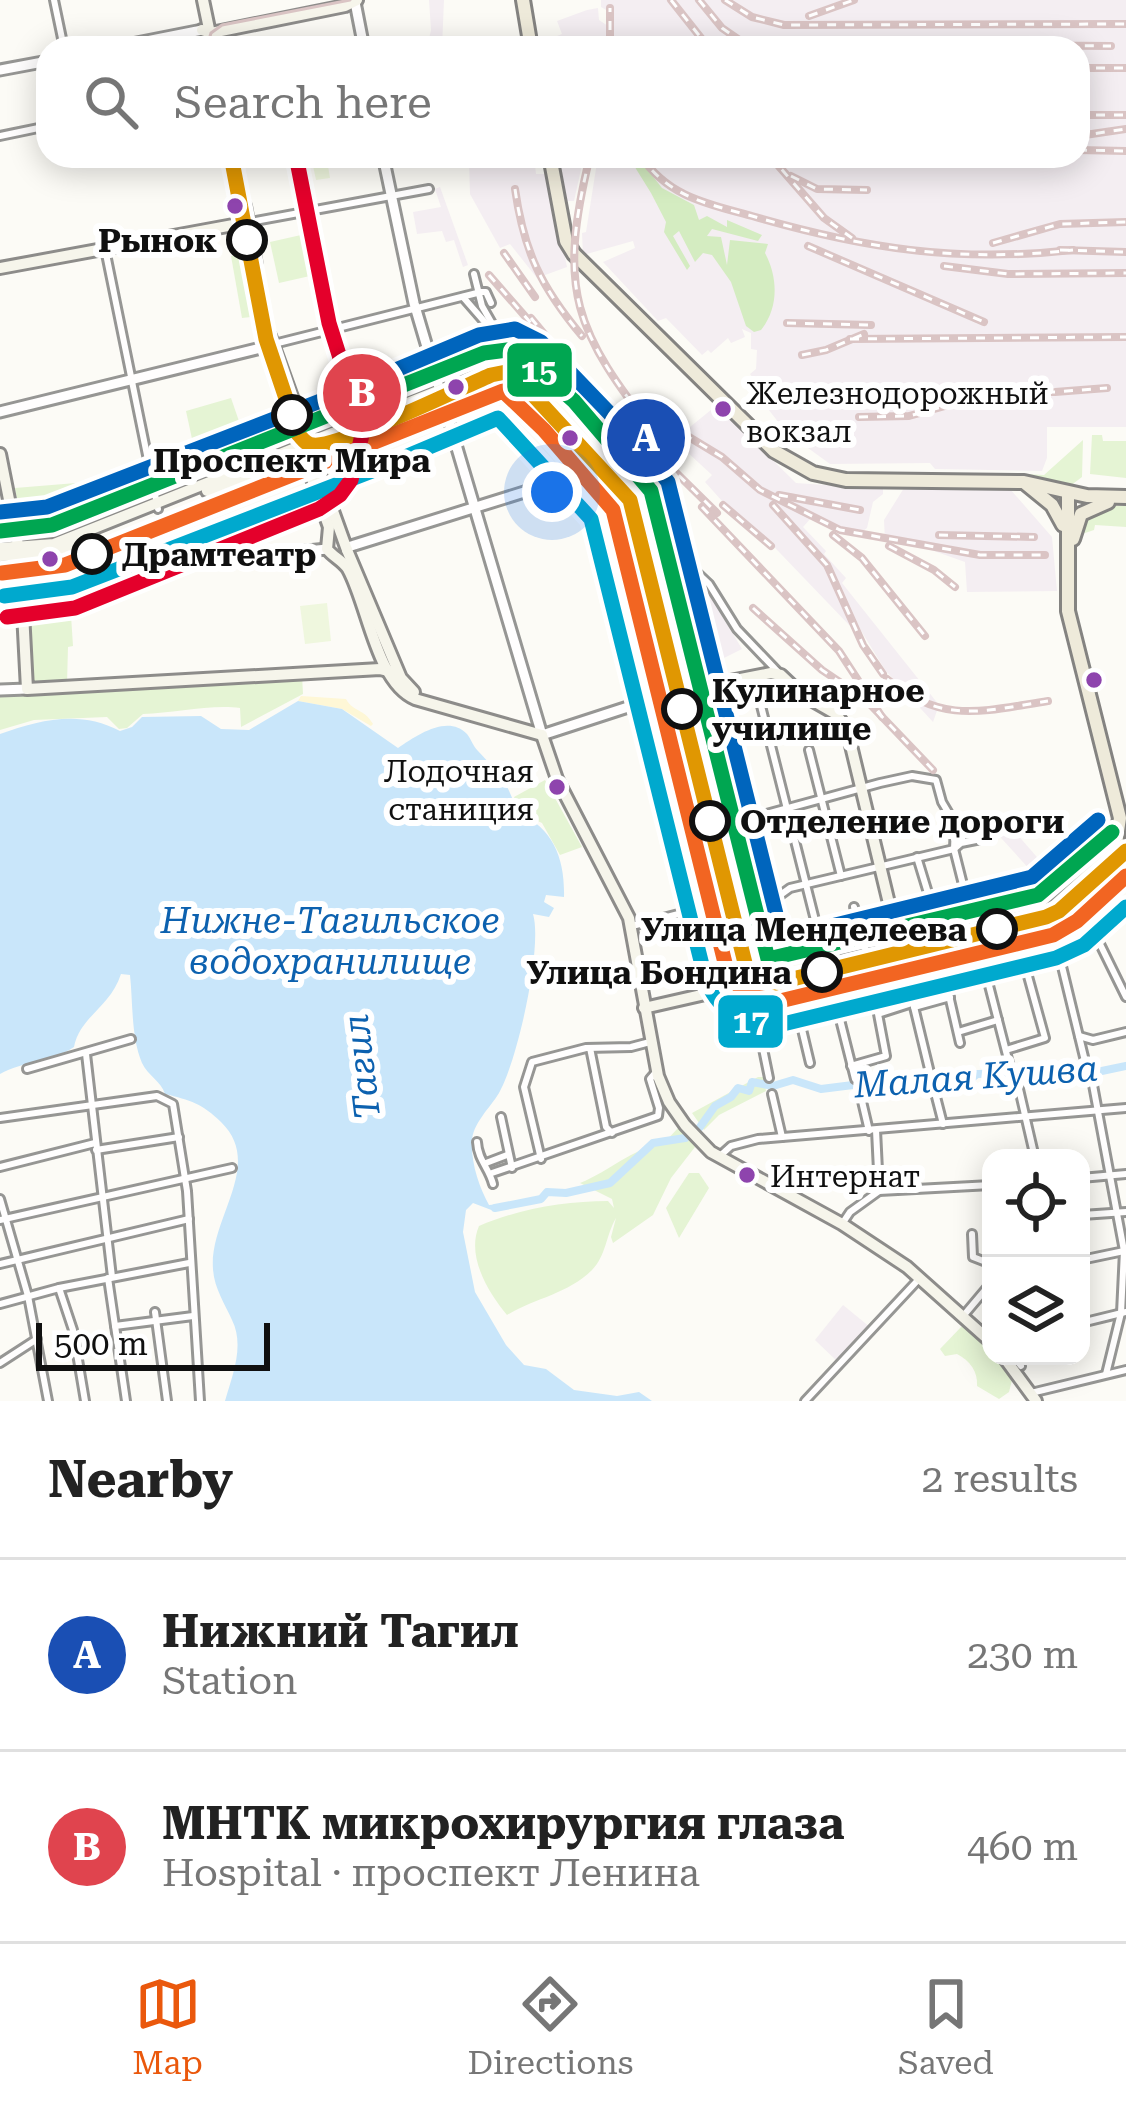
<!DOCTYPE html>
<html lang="en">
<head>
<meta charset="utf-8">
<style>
  body { margin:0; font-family:"Roboto Serif",serif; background:#f2f2f2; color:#222 }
  .controls { position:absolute; right:36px; bottom:36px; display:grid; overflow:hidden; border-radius:24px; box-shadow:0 6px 30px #0003 }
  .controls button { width:108px; height:108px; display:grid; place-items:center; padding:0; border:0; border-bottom:3px solid #e0e0e0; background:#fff; color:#222; font:60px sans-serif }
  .scale { position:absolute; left:36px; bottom:30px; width:234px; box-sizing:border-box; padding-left:12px; border:6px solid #101010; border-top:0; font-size:33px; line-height:42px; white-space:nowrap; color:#101010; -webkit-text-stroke:9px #fff; paint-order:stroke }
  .you { position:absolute; left:552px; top:492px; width:42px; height:42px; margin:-30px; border:9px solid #fff; border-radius:50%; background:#1a73e8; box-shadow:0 0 0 18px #1a73e833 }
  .badge { display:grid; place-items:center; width:78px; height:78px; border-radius:50%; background:#ea580c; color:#fff; font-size:39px; font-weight:700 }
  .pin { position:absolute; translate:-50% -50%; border:6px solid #fff; box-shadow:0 3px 12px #0006 }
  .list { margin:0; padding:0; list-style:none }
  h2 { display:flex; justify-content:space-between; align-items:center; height:156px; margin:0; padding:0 48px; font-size:51px }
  h2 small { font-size:39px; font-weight:400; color:#767676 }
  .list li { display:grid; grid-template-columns:78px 1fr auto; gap:36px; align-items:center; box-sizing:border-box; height:192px; padding:0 48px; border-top:3px solid #e0e0e0 }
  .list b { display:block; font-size:45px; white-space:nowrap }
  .list p { margin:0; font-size:39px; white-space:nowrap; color:#767676 }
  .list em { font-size:39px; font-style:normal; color:#767676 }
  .icon { flex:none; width:66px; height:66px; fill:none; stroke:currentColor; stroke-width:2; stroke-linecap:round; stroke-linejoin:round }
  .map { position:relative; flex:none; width:1126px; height:1401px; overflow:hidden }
  .search { position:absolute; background:#fff; box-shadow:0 6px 30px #0003; left:36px; right:36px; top:36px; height:132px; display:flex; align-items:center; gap:30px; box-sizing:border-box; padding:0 42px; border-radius:36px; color:#767676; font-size:45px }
  .sheet { height:540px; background:#fff }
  nav { display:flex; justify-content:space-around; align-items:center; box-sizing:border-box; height:168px; border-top:3px solid #e0e0e0; background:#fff; font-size:33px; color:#767676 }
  nav a { display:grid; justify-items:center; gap:6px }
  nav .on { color:#ea580c }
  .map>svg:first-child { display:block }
  .industrial { fill:#f4eef2 }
  .green { fill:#e5f4d4 }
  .forest { fill:#d4ecc1 }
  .sand { fill:#fef7d6 }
  .pitch { fill:#eff7de }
  .plaza { fill:#edebe1 }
  .water { fill:#c9e6fa }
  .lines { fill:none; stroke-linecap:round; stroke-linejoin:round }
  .river { stroke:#c9e6fa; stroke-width:8 }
  .minor-casing { stroke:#969694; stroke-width:12 }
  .tertiary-casing { stroke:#969694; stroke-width:15 }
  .secondary-casing { stroke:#8d8c8a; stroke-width:16 }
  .primary-casing { stroke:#848381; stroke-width:18 }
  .minor { stroke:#fffefe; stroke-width:6 }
  .tertiary { stroke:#fffefe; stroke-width:9 }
  .secondary { stroke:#f6f5eb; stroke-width:10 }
  .primary { stroke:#eeeada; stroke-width:12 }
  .tram { stroke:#dac4c4; stroke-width:3 }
  .rail-casing { stroke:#dac4c4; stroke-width:8 }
  .rail { stroke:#fff; stroke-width:3; stroke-dasharray:9; stroke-linecap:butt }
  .tram-1-casing { stroke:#fff; stroke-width:24 }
  .tram-2-casing { stroke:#fff; stroke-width:24 }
  .tram-3-casing { stroke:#fff; stroke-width:24 }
  .tram-4-casing { stroke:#fff; stroke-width:24 }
  .tram-5-casing { stroke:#fff; stroke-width:24 }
  .tram-6-casing { stroke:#fff; stroke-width:24 }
  .tram-1 { stroke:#e09702; stroke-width:15 }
  .tram-2 { stroke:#f26522; stroke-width:15 }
  .tram-3 { stroke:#00a651; stroke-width:15 }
  .tram-4 { stroke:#00a9ce; stroke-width:15 }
  .tram-5 { stroke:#0065bd; stroke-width:15 }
  .tram-6 { stroke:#e4002b; stroke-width:15 }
  .bus-dot { fill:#8e44ad; stroke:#fff; stroke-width:4.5 }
  .stop-dot { fill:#fff; stroke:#101010; stroke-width:6 }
  .labels { text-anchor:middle; stroke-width:12; stroke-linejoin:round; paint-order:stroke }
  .bus-label { font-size:30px; fill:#101010; stroke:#fff; text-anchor:start }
  .stop-label { font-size:33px; font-weight:bold; fill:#101010; stroke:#fff; text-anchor:end }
  .water-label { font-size:36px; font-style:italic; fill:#0c61af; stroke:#fff }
  .line-badge { stroke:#fff; stroke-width:4.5 }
  .badge-label { font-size:33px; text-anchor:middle; font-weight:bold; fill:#fff }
</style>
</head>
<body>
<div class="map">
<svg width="1126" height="1401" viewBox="0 0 1126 1401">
  <rect width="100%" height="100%" fill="#fcfbf6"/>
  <g class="industrial">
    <path d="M429,0h15l-2,48h-23l9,-4 3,-14z"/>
    <path d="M601,0h525v427h-79v31l-5,13 -107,-2 -5,-6 -100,1 -44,-32 -25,-32 1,-9 -12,-17 6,-5 1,-19 -6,-1v-16l-9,-4 3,8 -14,6 -3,-5 -17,15 -3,-3 -6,5 -36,-37 -8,3 -55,-59 32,-14 -2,-7 -50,14 -1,-22 4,-1 12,-76h480v-108h-471v-17l-4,17h-63v-5l22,-9 -5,-13 30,-11 11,-2 1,12 9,6v-15l-7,-4z"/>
    <path d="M465,156h69l2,18h12l19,93 -30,11 -27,-34 -10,4 -30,-54 -1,-34z"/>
    <path d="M556,156h28l-10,45h-10z"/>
    <path d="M440,187l28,78 -5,2 -9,-27 -8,2 -4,-11 -25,3 -4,-22 28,-5 -6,-18z"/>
    <path d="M717,405l79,78 87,6v5l-10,8 -6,26 -7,5 -48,-16 -9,10 23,24 -2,3 22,24 -4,5 97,122 -6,17 -48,-52 -28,-46 -6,3 -94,-98 -35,-28 -17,-19 7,-7 -38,-35z"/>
    <path d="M904,488l106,1 42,48 5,54 -90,1 -2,-30 -45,-16 -35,-5 -1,-21z"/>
    <path d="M700,586l5,1 37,62 -26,13 2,12 -5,1 -15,-42 -20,3 -12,-42z"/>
    <path d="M1002,817l61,70 -9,9 -63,-69z"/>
    <path d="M843,1305l28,23 -32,35 -24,-23z"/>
  </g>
  <g class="green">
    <path d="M301,235l9,41 -31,7 -9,-41z"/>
    <path d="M240,254l11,63 -9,1 -11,-62z"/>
    <path d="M231,398l11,32 -48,18 -8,-37z"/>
    <path d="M1092,435h10l1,6h23v37l-36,-4z"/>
    <path d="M1083,440l-1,37 -12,9 -65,-7v-6l39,2z"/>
    <path d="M76,483l6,43 -33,12 -25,-2 -9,-48z"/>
    <path d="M1101,506h25v21l-31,-2 -1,5 -18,6 2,-12z"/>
    <path d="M70,600l3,46 -5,1 -1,37 -37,1 -5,-82z"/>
    <path d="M302,675l1,19 -62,33 -1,-19c-28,-4 -66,5 -97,6l-16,14 -8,1 -12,-12 -73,3 -34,10v-37z"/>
    <path d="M545,780l37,67 -22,8 -18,-32 -22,-10 -6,-16z"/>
    <path d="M758,1077h6l2,14 -47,24 -15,15 -12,-17z"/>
    <path d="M679,1127l16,20 -24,31 -18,37 -40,28 -2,-6 5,-19c-10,17 -10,38 -24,52 -24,24 -57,28 -85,45 -19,-23 -41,-59 -28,-89 39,-17 86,-25 129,-25l6,7 -2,-9 -32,-16c30,-12 52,-35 83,-39z"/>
    <path d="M689,1173h10l10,15 -30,50 -13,-30z"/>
    <path d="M963,1325l26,23 23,32 -3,12 -10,7 -22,-13c1,-15 -7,-25 -20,-32l-12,2 -5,-7z"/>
  </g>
  <path class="forest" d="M628,156h9l25,32 32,17 5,15 8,-4 20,11v-7l35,15 -4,6 -46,-12 -5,7 14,1 6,28 3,-25 38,4 -3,9c13,24 14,55 -4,77l-7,2 -8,-6 -15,-44 -19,-27 -9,-2 -8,9 -16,-31 -6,5 17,30 -3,4 -23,-38 2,-10 -15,-29z"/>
  <path class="sand" d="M301,696l45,3c8,14 18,9 27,25l-2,2 -29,-17 -44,-8z"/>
  <g class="pitch">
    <path d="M311,156h63l1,1 -47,9 2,12 -14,2z"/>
    <path d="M327,603l4,38 -26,3 -5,-38z"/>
  </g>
  <path class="plaza" d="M72,551l2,36 -46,3 -3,-32h30z"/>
  <path class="water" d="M298,701l44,8 56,39c19,-13 50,-34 69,-14 4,5 6,12 11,17 26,28 25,23 40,62 36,15 47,47 46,84l-18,-2 -2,7 10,6 -5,9 -16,-3c10,33 -16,148 -34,179 -9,15 -27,31 -27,49 -1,21 7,45 17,63l25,-2 -20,8 -21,-8 -7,7 -3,22 12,60 31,53 18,20 22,4 28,21 43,6 22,-4 13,9h-427c7,-25 20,-55 7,-81 -7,-16 -18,-32 -19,-51 -4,-51 52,-104 8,-147 -18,-18 -31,-22 -56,-28 -4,-13 -17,-18 -23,-31 -11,-26 -9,-60 -12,-88l-9,-1c-11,34 -41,42 -47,73 -23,15 -51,14 -74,27v-340c41,-15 81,-24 120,-3l12,-4 10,-10 59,-1 20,13 28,1z"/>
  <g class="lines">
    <g class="river">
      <path d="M700,1127l15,-21 16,-9 7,-9 11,3 3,-9 21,4 20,-6 28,9 56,-7 27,5 38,-9 12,5 14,-2 9,-7 120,-2 29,-6"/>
      <path d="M495,1208l46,-9 6,-7 19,1 44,-10 43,-40 32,-5"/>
    </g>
    <defs>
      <g id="minor">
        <path d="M54,0l10,48"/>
        <path d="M0,136l48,-10"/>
        <path d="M250,222l179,-33"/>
        <path d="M105,249l53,260"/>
        <path d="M474,274l8,32 32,56 -2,19"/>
        <path d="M463,297l27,31"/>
        <path d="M274,344l207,-52h5l5,11"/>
        <path d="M643,576l38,-11 10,2 18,17 28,45 42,44"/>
        <path d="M0,595l20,-1"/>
        <path d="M754,678l101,401"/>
        <path d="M685,693l21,98"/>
        <path d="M809,750l32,126"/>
        <path d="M726,825l154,-42 32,-7 24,4 6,22 13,22 -1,25 20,79"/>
        <path d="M917,857l15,49 34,-8"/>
        <path d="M740,904l39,-8 11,-8 164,-39 7,-6 20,-4"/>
        <path d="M1070,905l26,31 30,61"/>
        <path d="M854,907l12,45"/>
        <path d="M1050,917l34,140"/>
        <path d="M632,926l93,-24"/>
        <path d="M976,935l34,132"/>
        <path d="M901,953l29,120"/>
        <path d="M845,957l53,-13"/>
        <path d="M945,978l15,65"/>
        <path d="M987,978l39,-9 19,69 -39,12"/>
        <path d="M750,985l19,93"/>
        <path d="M914,1007l36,-10"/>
        <path d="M760,1026l40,-5 10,42"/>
        <path d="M958,1032l40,-12"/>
        <path d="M1079,1036l14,4 33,-8"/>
        <path d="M590,1048l16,79 6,6"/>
        <path d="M86,1054l26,223"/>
        <path d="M851,1066l35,-10 -8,-42 34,-11"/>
        <path d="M27,1069l104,-30"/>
        <path d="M1014,1081l5,8 16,69"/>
        <path d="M1093,1085l31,166 -3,62 -15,61"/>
        <path d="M934,1089l9,35"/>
        <path d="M772,1094l10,43"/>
        <path d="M861,1097l8,34"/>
        <path d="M501,1117l11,51"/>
        <path d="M0,1118l157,-22 16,8 14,87 13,210"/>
        <path d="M876,1130l3,61"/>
        <path d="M477,1142c1,18 12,26 16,42"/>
        <path d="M96,1150l83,-13"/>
        <path d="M721,1155l10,-9 27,-7 368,-31"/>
        <path d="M541,1159l-17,-72 8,-25 54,-14 45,-1 19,-5"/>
        <path d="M486,1163l21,-8"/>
        <path d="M0,1167l95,-24"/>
        <path d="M492,1173l166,-57 1,-8 -9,-29 6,-7"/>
        <path d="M1081,1178l45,-4"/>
        <path d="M0,1199l28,97 20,105"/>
        <path d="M1082,1215l44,-3"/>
        <path d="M0,1220l232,-52"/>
        <path d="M842,1224l8,-12 29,-21 112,-6"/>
        <path d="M972,1234l1,23 18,7"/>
        <path d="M1081,1260l43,-9"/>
        <path d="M0,1264l189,-45"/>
        <path d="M108,1278l18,123"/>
        <path d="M59,1288l14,42 12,71"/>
        <path d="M0,1304l59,-16 130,-25"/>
        <path d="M155,1312l12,89"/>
        <path d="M964,1315l27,-32"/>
        <path d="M1081,1323l45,-11"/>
        <path d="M115,1326l78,-10"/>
        <path d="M1013,1356l8,10"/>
        <path d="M0,1363l37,-24"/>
        <path d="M1031,1393l95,-23"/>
        <path d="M805,1401l113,-121"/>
      </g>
      <g id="tertiary">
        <path d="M355,2l9,46"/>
        <path d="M111,48l91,-18"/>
        <path d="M0,70l48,-9"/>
        <path d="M383,156l31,147 128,432 132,-43"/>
        <path d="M0,412l269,-66"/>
        <path d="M348,547l237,-74"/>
        <path d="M22,594l50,-4 21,-18 234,-23"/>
        <path d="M0,690l27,-1"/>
      </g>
      <g id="secondary">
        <path d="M203,0l10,48"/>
        <path d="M202,30l9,3 134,-27 12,-6"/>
        <path d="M228,156l37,191 64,180 -2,22c6,8 15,11 21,20 20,36 28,113 67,130l127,36"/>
        <path d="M245,206l11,59"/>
        <path d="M0,268l244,-45"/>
        <path d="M270,336l77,214"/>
        <path d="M488,371l21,-15"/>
        <path d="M505,375l67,72 19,39 38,52 10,23 35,131 97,-19 10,2 20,19 35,20 11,15 54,224"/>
        <path d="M0,454l20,101 7,134 353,-20 18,4"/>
        <path d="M207,491l245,-97"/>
        <path d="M0,548l54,-4 434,-173 17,4"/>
        <path d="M347,550l54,128 13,14"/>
        <path d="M0,556l50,-3 39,-15"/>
        <path d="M542,735l15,44 72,139 29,158 11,26 16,23 26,27 131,72 65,43 84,75"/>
        <path d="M910,943l139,-33 56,-51 10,-15"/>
        <path d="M644,1008l92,-21 37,-3 277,-67c29,-13 44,-44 74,-55"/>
        <path d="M1003,1356l33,45"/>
      </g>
      <g id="primary">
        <path d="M523,0l8,48"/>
        <path d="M550,156l16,85 8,13 200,197 39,22 33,7 178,2 63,14 39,1"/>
        <path d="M1025,483l27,22 11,20"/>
        <path d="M1068,493v118l52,207 -5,32 11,13"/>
        <path d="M1073,539l8,-25 27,-12"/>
      </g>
    </defs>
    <use href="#minor" class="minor-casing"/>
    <use href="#tertiary" class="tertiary-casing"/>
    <use href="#secondary" class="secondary-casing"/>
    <use href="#primary" class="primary-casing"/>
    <use href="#minor" class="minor"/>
    <use href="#tertiary" class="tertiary"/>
    <use href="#secondary" class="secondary"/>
    <use href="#primary" class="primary"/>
    <g class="tram">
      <path d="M208,43l3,-10 11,-8 128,-25"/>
      <path d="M695,767l3,-9c13,-6 19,3 25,14l-15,39"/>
    </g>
    <defs>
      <g id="rail">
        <path d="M671,0l38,48"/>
        <path d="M699,0l23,28 29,20"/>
        <path d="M725,0l27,17 32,8 342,-1"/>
        <path d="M809,16l45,-16"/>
        <path d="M797,40l52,4 262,2"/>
        <path d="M610,48v-40"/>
        <path d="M1078,68h48"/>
        <path d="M1078,115h48"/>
        <path d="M1078,136l48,-7"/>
        <path d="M1078,150l48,1"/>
        <path d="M590,156c-33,135 -16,175 68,281"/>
        <path d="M641,156c27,41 67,48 111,60 110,32 205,47 321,34"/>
        <path d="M770,156l54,62 28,20"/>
        <path d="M791,176l26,13 50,1"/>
        <path d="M515,189c9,63 26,98 67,147"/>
        <path d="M993,243l67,-19 66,-2"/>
        <path d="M808,246l176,76"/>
        <path d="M1060,250l66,2"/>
        <path d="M504,253l31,44"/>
        <path d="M944,266l64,8 118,-1"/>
        <path d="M489,275l48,55"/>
        <path d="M531,318l53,64 133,131"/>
        <path d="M787,323l84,2"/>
        <path d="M850,339l276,-2"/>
        <path d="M802,355l24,-5 38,-16"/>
        <path d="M902,393l153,-1 52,-4"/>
        <path d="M859,417l50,-1 47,-13"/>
        <path d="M684,434l38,23 38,33 80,40 140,25h65"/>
        <path d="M779,495l81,15"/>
        <path d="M723,505l48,41"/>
        <path d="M773,505l54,60 36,80 20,29"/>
        <path d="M702,507l137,144 43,66"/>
        <path d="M833,535l29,23 63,78"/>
        <path d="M939,535l95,2"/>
        <path d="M889,546l45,24 21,17"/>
        <path d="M753,608l69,62 43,29 68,71"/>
        <path d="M887,679c55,46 96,32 161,22"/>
      </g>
    </defs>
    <use href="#rail" class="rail-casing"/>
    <use href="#rail" class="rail"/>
    <defs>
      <path id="tram-1" d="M231,156l35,183 32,95c5,5 7,10 15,11 25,3 148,-57 178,-70l20,-4 119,129 116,467 8,11 22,5 270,-66 13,-6 67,-60"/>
      <path id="tram-2" d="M2,573l63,-8 438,-174 41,39 69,80 114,461 16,24 37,6 273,-66 24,-14 49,-45"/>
      <path id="tram-3" d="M0,531l52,-6 432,-172 31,-4 59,52 77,90 117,468 270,-64 74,-63"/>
      <path id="tram-4" d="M4,596l68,-9 300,-116 126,-53 93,101 114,458c13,35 41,51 78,47l273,-66 28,-13 42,-38"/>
      <path id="tram-5" d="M0,512l47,-5 294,-114 138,-58 36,-6 26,13 97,101 30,39 114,456 250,-61 66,-57"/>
      <path id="tram-6" d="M7,617l68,-9 244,-99 21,-14 11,-15 12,-49 -34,-108 -33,-167"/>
    </defs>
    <use href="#tram-1" class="tram-1-casing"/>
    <use href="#tram-2" class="tram-2-casing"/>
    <use href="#tram-3" class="tram-3-casing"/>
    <use href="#tram-4" class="tram-4-casing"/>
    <use href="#tram-5" class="tram-5-casing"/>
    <use href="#tram-6" class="tram-6-casing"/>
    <use href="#tram-1" class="tram-1"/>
    <use href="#tram-2" class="tram-2"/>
    <use href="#tram-3" class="tram-3"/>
    <use href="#tram-4" class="tram-4"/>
    <use href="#tram-5" class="tram-5"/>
    <use href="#tram-6" class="tram-6"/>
  </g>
  <g class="bus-dot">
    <circle cx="235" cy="206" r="10"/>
    <circle cx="456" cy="387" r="10"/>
    <circle cx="723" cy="409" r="10"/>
    <circle cx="570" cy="438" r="10"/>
    <circle cx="50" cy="559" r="10"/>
    <circle cx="1094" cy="680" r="10"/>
    <circle cx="557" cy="787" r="10"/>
    <circle cx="747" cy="1175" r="10"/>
  </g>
  <g class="stop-dot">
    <circle cx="247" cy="240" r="18"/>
    <circle cx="292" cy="415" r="18"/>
    <circle cx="92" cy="554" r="18"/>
    <circle cx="682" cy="709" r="18"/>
    <circle cx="710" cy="821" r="18"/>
    <circle cx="997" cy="929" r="18"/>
    <circle cx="822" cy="972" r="18"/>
  </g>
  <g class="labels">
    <g class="bus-label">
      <text x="746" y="404">Железнодорожный<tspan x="746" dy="38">вокзал</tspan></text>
      <text x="534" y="782" text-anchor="end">Лодочная<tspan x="534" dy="38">станиция</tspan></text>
      <text x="770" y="1187">Интернат</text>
    </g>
    <g class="stop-label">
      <text x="217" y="252">Рынок</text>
      <text x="292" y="472" text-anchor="middle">Проспект Мира</text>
      <text x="122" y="566" text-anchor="start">Драмтеатр</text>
      <text x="712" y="702" text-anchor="start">Кулинарное<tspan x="712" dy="38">училище</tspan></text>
      <text x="740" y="833" text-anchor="start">Отделение дороги</text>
      <text x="967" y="941">Улица Менделеева</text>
      <text x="792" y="984">Улица Бондина</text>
    </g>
    <g class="water-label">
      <text x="330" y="933">Нижне-Тагильское<tspan x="330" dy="41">водохранилище</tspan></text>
      <text transform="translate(361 1067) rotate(-97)" y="13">Тагил</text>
      <text transform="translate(976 1076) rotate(-4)" y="13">Малая Кушва</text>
    </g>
  </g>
  <g class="line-badge">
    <rect x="505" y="341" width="69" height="58" rx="12" fill="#00a651"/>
    <rect x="716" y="993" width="69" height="57" rx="12" fill="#00a9ce"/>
  </g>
  <g class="badge-label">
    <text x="539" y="382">15</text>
    <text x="751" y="1033">17</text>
  </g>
</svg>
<div class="controls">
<button><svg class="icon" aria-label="locate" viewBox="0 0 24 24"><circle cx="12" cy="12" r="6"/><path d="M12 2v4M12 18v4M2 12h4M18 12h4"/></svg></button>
<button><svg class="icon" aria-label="layers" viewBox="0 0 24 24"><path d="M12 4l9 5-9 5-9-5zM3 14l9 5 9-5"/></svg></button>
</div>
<div class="scale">500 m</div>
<div class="you"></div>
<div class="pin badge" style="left:646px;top:438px;background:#1a4fb4">A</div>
<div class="pin badge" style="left:362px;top:393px;background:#e0444e">B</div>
<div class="search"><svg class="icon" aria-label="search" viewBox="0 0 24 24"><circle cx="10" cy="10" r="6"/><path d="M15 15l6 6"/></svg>Search here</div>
</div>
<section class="sheet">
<h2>Nearby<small>2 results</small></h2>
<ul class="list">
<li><span class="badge" style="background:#1a4fb4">A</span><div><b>Нижний Тагил</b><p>Station</p></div><em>230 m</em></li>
<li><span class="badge" style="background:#e0444e">B</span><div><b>МНТК микрохирургия глаза</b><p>Hospital · проспект Ленина</p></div><em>460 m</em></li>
</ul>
</section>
<nav>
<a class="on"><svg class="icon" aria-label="map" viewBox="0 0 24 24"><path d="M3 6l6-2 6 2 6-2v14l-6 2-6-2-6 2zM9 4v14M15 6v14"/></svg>Map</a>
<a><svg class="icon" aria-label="directions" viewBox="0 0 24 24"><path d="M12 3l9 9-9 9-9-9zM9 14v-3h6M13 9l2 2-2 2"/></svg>Directions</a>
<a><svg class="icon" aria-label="saved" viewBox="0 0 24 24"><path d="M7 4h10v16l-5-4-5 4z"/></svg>Saved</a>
</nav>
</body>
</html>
